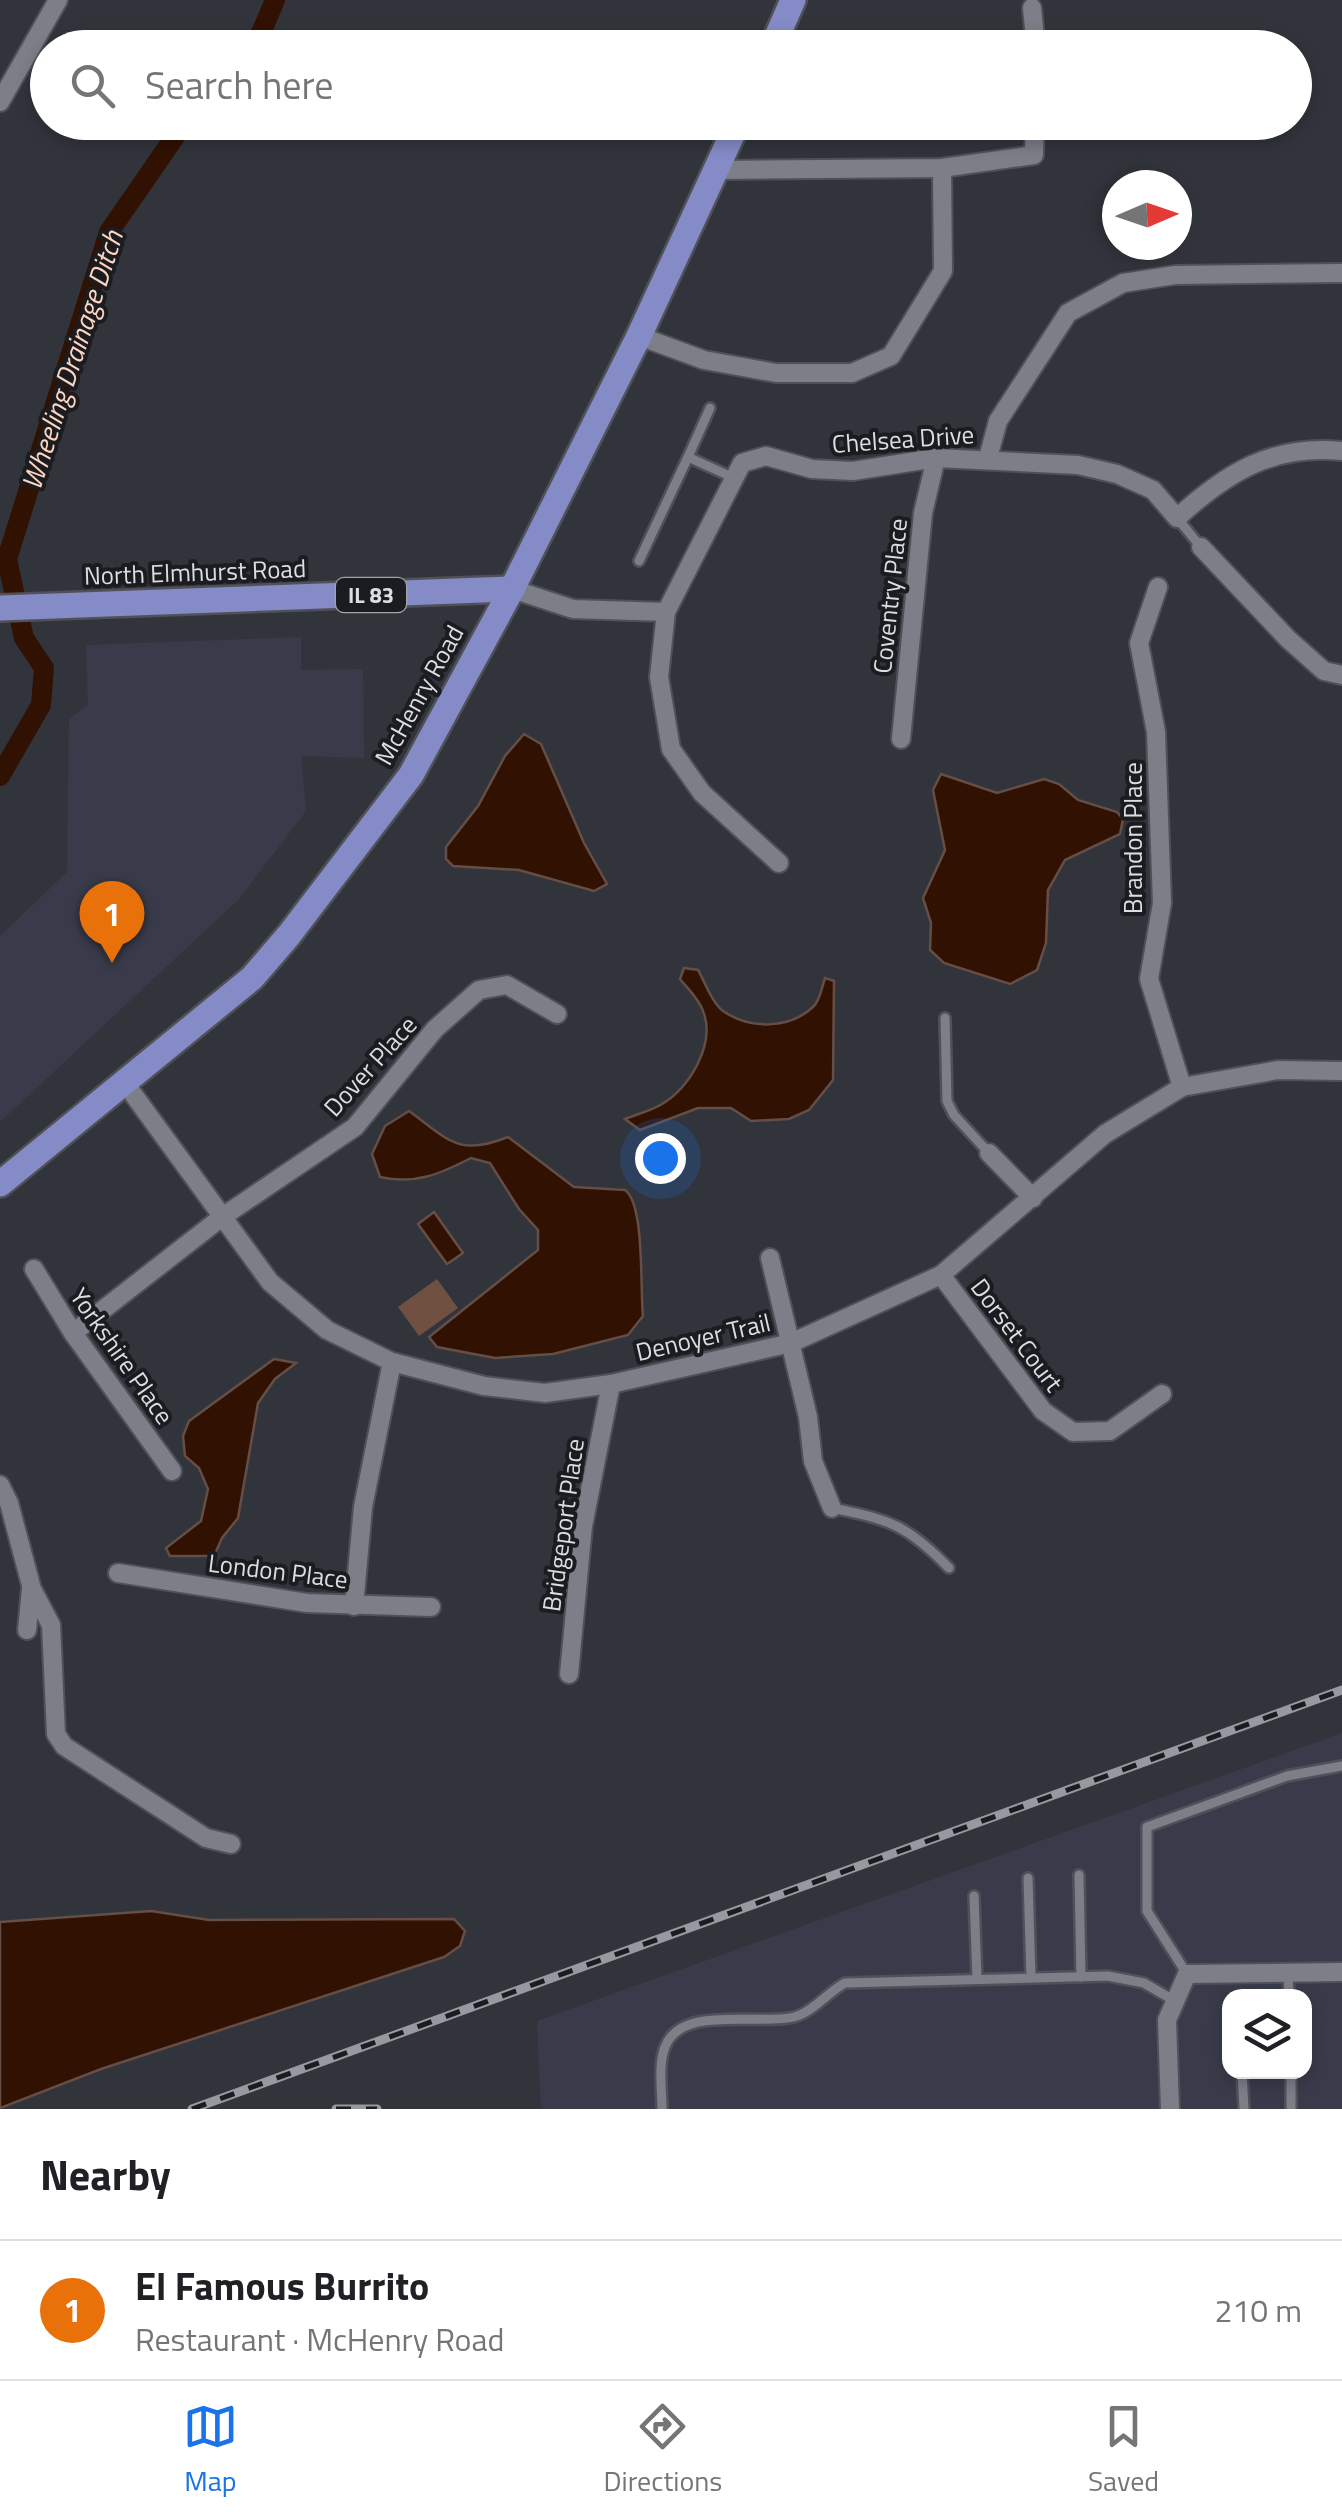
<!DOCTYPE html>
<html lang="en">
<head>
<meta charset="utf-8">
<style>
  body { margin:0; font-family:"Titillium Web",sans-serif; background:#f2f2f2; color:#202124 }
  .controls { position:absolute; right:30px; bottom:30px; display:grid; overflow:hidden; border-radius:20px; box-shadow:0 5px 15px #0003 }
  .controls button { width:90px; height:90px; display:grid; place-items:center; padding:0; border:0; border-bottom:2px solid #e0e0e0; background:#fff; color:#202124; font:50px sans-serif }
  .compass { position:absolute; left:1102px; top:170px; width:90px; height:90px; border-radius:50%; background:#fff; box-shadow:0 5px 15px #0003; rotate:88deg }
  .you { position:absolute; left:660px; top:1158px; width:35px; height:35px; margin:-25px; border:8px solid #fff; border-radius:50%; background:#1a73e8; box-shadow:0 0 0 15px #1a73e833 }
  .badge { display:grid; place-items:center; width:65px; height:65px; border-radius:50%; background:#1a73e8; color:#fff; font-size:32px; font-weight:700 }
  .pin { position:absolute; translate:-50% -82px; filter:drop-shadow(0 2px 5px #0008) }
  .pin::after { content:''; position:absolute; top:52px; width:35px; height:30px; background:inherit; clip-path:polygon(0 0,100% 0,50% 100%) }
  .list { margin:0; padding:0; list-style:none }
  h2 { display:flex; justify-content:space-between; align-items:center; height:130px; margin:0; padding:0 40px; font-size:42px }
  h2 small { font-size:32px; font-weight:400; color:#757577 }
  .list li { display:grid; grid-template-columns:65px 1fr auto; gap:30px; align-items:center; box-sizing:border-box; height:140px; padding:0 40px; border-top:2px solid #e0e0e0 }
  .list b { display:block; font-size:38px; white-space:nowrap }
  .list p { margin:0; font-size:32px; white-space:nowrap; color:#757577 }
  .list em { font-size:32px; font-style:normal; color:#757577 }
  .icon { flex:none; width:55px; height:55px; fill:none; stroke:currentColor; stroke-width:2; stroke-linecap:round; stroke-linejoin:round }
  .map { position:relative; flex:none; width:1342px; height:2109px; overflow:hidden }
  .search { position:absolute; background:#fff; box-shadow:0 5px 15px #0003; left:30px; right:30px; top:30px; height:110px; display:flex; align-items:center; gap:25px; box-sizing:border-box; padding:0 35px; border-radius:55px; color:#757577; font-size:38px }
  .sheet { height:270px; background:#fff }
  nav { display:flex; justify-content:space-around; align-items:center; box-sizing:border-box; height:140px; border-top:2px solid #e0e0e0; background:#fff; font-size:28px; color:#757577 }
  nav a { display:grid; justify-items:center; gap:5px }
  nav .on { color:#1a73e8 }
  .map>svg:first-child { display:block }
  .built { fill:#393b4a; fill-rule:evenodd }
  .green { fill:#705040 }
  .water { fill:#311102; stroke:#644e45; stroke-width:2.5 }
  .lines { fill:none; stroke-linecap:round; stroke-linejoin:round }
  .canal { stroke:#311102; stroke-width:20 }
  .lane-casing { stroke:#505158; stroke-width:14 }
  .street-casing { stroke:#505158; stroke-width:22 }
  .primary-casing { stroke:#505158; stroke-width:30 }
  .lane { stroke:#7c7e88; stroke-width:9 }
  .street { stroke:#7c7e88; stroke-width:18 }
  .primary { stroke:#858bc6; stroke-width:25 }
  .rail-casing { stroke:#9899a0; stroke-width:9 }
  .rail { stroke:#1b1c1f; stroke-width:5; stroke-dasharray:15; stroke-linecap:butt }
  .labels { text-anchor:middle; stroke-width:8; stroke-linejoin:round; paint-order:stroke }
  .shield { fill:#1b1c1f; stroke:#a2a3a8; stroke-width:2.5 }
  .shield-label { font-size:22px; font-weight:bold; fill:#dcdde2 }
  .street-label { font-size:25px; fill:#dcdde2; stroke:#1b1c1f }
  .water-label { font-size:28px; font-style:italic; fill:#fed5c2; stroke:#1b1c1f }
</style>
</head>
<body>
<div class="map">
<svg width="1342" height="2109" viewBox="0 0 1342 2109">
  <rect width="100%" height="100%" fill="#32343c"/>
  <g class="built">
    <path d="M301,637v33l62,-1 1,89 -63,-2 5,55 -67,88 -239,223v-186l67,-64 2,-153 19,-14 -2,-60z"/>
    <path d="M1342,1733v376h-801l-4,-88zM1230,1996h74v76h-74z"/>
  </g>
  <path class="green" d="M437,1279l21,29 -39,28 -21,-29z"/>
  <g class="water">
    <path d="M524,734l17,10 43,99 23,41 -13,7 -75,-21 -66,-4 -7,-7v-12l32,-41 27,-50z"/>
    <path d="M941,774l56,19 47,-14 15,5 19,16 39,12 6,7 -3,15 -55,26 -17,30 -2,53 -9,27 -27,14 -66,-21 -14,-13 1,-27 -8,-25 22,-48 -12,-60z"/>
    <path d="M684,968l14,2c7,12 14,33 25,41 26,18 65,19 90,-4 7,-6 9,-20 12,-29l9,3 -1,99 -24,30 -20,9 -38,2 -20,-13h-33l-58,22 -15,-11c12,-5 26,-8 37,-15 28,-16 54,-61 41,-93 -4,-12 -15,-22 -23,-32z"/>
    <path d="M409,1111c40,29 49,46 99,26l66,50 51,3c20,14 15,99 18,126l-15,19 -75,19 -58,4 -58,-11 -8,-10 109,-87v-20l-19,-21 -29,-46 -19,-5c-31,16 -56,27 -91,19l-8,-23 13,-28z"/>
    <path d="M434,1212l29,41 -16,11 -29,-40z"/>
    <path d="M274,1359l22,4 -21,16 -17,24 -20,115 -16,20 -8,18h-44l-4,-8 35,-27 7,-32 -9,-21 -14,-12 -2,-20 6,-15z"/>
    <path d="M151,1911l58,9 245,-1 11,12 -5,15 -16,11 -343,112 -101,39v-186z"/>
  </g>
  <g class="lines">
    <g class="canal">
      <path d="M248,48l13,-15 14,-33"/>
      <path d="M0,776l41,-71 3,-37 -20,-30 -17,-79 102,-327 76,-110"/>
    </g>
    <defs>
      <g id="lane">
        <path d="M363,44l7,4"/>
        <path d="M710,408l-22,49 46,21"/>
        <path d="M1177,518l24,29"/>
        <path d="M639,561l49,-104"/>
        <path d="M945,1018l2,83 7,14 35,38"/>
        <path d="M832,1508c59,12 75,17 117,60"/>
        <path d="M1079,1875l2,102"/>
        <path d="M1028,1878l3,100"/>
        <path d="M974,1896l3,83"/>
        <path d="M1288,1973l1,23"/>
        <path d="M1187,1974l-40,-63v-84l140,-51 55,-10"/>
        <path d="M1242,2072l2,37"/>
        <path d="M1291,2072v37"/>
        <path d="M662,2109c0,-18 -4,-45 3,-62 16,-43 94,-21 129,-30 19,-5 34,-25 51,-34l263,-7 36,7 31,18"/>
      </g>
      <g id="street">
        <path d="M1032,8l4,40"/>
        <path d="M0,102l58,-102"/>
        <path d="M717,170l225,-2 92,-13 1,-33"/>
        <path d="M639,336l65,24 72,13h76l39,-17 52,-85 -1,-103"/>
        <path d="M988,458l10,-37 70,-108 55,-30 52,-8 167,-2"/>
        <path d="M1201,547l87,92 36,32 18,4"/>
        <path d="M1158,587l-19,56 17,89 6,171 -13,76 33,108"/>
        <path d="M512,589l61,20 93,3"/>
        <path d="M901,739l22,-226 13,-55"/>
        <path d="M779,863l-77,-70 -31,-44 -12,-72 7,-65 76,-149 24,-7 46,13 41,2 83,-13 142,7 39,9 36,16 24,28c49,-45 95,-74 165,-67"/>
        <path d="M125,1083l145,199 57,48 65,32 92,24 61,7 66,-9 180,-41 150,-68 164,-141 77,-47 96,-17 64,1"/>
        <path d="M989,1153l44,45"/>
        <path d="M770,1258l38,159 5,44 19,47"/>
        <path d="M34,1269l39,64 99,138"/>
        <path d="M941,1275l102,136 30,21 37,-1 52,-37"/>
        <path d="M73,1333l149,-116 133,-90 80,-98 44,-39 28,-5 50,29"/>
        <path d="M0,1485l9,18 23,86 19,36 5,109 8,12 142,92 25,6"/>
        <path d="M118,1573l189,30 124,4"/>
        <path d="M354,1606l9,-99 29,-145"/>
        <path d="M27,1630l4,-41"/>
        <path d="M569,1674l14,-148 28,-142"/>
        <path d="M1170,2109l-3,-89 20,-46 155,-2"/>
      </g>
      <g id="primary">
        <path d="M772,48l21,-48"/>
        <path d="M0,608l512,-19"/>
        <path d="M0,1184l252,-206 37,-43 122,-160 101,-186 127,-253 99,-214"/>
      </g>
    </defs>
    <use href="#lane" class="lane-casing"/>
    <use href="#street" class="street-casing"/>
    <use href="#primary" class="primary-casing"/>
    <use href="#lane" class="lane"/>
    <use href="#street" class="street"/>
    <use href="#primary" class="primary"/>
    <defs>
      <g id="rail">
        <path d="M192,2109l1150,-419"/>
        <path d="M336,2109h41"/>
      </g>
    </defs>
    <use href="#rail" class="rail-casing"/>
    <use href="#rail" class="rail"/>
  </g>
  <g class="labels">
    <rect class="shield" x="336" y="578" width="70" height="34" rx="8"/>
    <g class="shield-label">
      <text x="371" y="603">IL 83</text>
    </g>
    <g class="street-label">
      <text transform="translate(903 439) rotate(-4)" y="9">Chelsea Drive</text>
      <text transform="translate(195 572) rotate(-2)" y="9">North Elmhurst Road</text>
      <text transform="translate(890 596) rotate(-84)" y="9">Coventry Place</text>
      <text transform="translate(419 695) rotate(-61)" y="9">McHenry Road</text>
      <text transform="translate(1133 838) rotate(-90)" y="9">Brandon Place</text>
      <text transform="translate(370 1066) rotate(-48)" y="9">Dover Place</text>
      <text transform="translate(1017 1335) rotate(53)" y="9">Dorset Court</text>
      <text transform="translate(703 1337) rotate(-13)" y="9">Denoyer Trail</text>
      <text transform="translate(122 1356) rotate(55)" y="9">Yorkshire Place</text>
      <text transform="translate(563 1525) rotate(-82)" y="9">Bridgeport Place</text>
      <text transform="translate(278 1571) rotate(7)" y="9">London Place</text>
    </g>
    <g class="water-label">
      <text transform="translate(72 360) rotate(-72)" y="10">Wheeling Drainage Ditch</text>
    </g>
  </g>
</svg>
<div class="controls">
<button><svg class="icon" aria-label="layers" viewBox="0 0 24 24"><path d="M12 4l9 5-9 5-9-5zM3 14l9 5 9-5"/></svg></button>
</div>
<svg class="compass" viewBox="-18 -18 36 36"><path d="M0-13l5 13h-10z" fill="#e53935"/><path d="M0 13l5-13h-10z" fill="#757577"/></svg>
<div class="you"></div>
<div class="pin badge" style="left:112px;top:963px;background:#e8710a">1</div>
<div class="search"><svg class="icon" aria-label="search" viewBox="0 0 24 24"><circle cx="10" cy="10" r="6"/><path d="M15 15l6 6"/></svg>Search here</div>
</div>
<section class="sheet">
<h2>Nearby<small></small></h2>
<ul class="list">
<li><span class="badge" style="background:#e8710a">1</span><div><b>El Famous Burrito</b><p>Restaurant · McHenry Road</p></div><em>210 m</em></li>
</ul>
</section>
<nav>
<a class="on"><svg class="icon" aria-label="map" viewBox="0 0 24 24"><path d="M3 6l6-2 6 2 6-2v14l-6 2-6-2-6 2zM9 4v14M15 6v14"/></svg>Map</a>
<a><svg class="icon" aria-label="directions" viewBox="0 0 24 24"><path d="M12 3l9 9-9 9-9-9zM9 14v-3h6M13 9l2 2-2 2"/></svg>Directions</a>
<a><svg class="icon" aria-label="saved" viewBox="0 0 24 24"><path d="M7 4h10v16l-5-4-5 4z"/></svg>Saved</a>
</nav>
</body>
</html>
